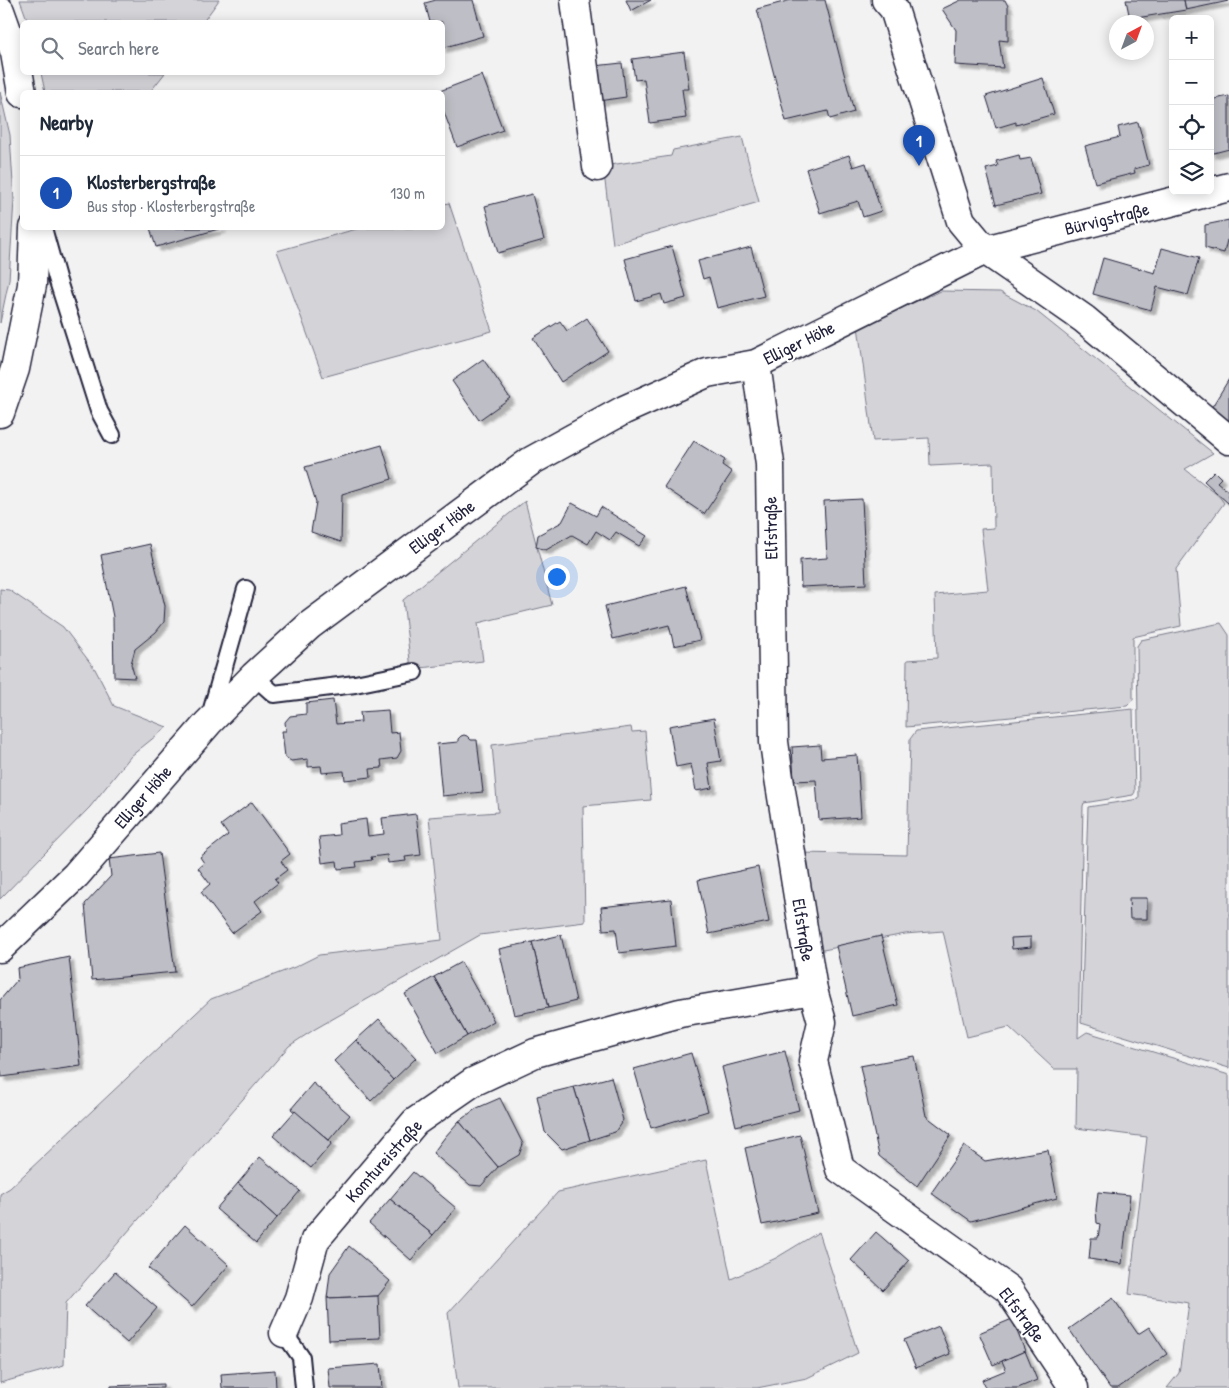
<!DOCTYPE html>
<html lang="en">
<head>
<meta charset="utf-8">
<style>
  body { margin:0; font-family:"Patrick Hand",sans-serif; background:#f6f6f7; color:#1f2937 }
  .controls { position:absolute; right:15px; top:15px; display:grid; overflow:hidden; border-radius:8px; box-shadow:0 2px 12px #0003 }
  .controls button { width:45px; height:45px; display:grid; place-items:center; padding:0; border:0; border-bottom:1px solid #e0e1e3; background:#fff; color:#1f2937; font:25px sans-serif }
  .compass { position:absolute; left:1109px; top:15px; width:45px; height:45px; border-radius:50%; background:#fff; box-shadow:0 2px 12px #0003; rotate:41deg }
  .you { position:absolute; left:556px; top:576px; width:18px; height:18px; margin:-12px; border:4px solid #fff; border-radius:50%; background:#1a73e8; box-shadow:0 0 0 8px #1a73e833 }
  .badge { display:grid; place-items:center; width:32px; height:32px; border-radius:50%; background:#1f6fb2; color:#fff; font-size:16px; font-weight:700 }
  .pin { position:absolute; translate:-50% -41px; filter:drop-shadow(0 1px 2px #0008) }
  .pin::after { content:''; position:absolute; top:26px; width:18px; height:15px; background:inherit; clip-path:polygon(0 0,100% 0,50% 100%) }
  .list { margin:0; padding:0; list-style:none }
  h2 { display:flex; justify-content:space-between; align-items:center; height:65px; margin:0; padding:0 20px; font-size:21px }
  h2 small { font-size:16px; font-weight:400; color:#747a83 }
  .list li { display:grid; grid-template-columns:32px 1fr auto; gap:15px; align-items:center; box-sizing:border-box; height:75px; padding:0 20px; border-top:1px solid #e0e1e3 }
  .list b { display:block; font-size:19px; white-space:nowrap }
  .list p { margin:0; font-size:16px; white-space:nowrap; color:#747a83 }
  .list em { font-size:16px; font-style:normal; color:#747a83 }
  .icon { flex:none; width:28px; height:28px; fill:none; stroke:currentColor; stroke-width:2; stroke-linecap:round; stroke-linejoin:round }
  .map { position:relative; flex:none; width:1229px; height:1388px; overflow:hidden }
  .search { position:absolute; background:#fff; box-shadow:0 2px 12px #0003; left:20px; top:20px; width:425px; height:55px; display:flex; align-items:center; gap:12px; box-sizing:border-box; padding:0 18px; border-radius:8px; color:#747a83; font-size:19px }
  .panel { position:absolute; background:#fff; box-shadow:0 2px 12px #0003; left:20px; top:90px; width:425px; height:140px; border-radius:8px }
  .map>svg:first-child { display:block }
  .green { fill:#d3d3d8; stroke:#7a7a8a }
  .building { fill:#bebec6; stroke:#22223b; filter:url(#shadow) }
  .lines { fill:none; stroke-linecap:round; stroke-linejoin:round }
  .service-casing { stroke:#22223b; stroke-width:20 }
  .minor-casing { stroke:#22223b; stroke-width:31 }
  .tertiary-casing { stroke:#22223b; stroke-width:31 }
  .service { stroke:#fff; stroke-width:16 }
  .minor { stroke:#fff; stroke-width:28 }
  .tertiary { stroke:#fff; stroke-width:28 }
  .labels { text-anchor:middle; stroke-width:4; stroke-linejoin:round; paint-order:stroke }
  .street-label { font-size:18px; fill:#22223b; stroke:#fff }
</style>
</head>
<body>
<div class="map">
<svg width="1229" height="1388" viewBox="0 0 1229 1388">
  <defs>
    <filter id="shadow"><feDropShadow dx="4.5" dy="4.5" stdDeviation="1" flood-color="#0004"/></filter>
  </defs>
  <rect width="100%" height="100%" fill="#f2f2f3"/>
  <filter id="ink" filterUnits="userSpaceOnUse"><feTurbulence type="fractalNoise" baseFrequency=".02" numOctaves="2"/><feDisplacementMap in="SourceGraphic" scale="10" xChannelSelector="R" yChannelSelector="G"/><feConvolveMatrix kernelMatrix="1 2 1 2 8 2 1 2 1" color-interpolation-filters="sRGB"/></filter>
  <g filter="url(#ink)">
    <g class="green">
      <path d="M20,0h199l-16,22h-175z"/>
      <path d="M41,73v-1l124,1 -15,19h-105z"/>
      <path d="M0,92l10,43 4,65 -5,80 -9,43z"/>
      <path d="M742,137l17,65 -146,42 -10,-78 68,-10 2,-6z"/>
      <path d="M449,203l43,128 -169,46 -46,-126 83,-23h82l1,-24z"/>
      <path d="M941,291l59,1 36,19 177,142 -28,16 34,27 5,7 -48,66 5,57 -48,11v63l-6,6 -221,21 1,-67 30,-2 -2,-63 53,-5 -7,-61 13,-1 -1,-65 -63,3 -1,-28 -56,3 -15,-115z"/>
      <path d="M525,501l27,104 -74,18 5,38 -72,8 -8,-69z"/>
      <path d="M0,589l9,1 54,37 32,42 19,37 53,21 -36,29 -41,51 -90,92z"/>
      <path d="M1221,623l8,12v433l-148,-45 7,-216 51,-8 -2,-153 4,-6z"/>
      <path d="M1133,709l2,83 -2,3 -49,8 -1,3 -5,232 9,-6 142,43v313h-62l12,-15 10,-70 -60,-9 18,-157 -71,-9 1,-59h-23l-45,-42 -42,10 -24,-106 -38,3 -87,17 -18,-98 107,2 3,-116 6,-8z"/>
      <path d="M631,727l1,5 13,-1 6,69 -68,6 2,116 -105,13 -165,94 -26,17 -223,257 -2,62 -64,18v-189l10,-6 201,-189 84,-32 24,-12 123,-15 -13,-123 69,-5 -6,-67z"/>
      <path d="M706,1160l25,119 45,-21 43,-26 39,121 -51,25 -50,10h-299l-10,-75 110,-121z"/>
    </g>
    <g class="building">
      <path d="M436,0h37l10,36 -41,12v-26h-12l-5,-19z"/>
      <path d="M626,0h25l-20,11z"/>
      <path d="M791,0h34l29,112 -24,7 -2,-8 -42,10 -29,-112z"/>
      <path d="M961,0h44l3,6v35l-9,-1 4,28 -48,-3 1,-35 -14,-21z"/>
      <path d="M1126,0h58l2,10 -56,9z"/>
      <path d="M1184,0h45v1l-43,9z"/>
      <path d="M684,52l5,37h-7l4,29 -36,5 -6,-44 -9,1 -3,-21z"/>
      <path d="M622,63l4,34 -28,4 -4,-35z"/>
      <path d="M482,75l21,55 -46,17 -15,-40v-15h-5z"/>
      <path d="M1043,78l11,36 -38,11v-3l-20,6 -10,-32z"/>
      <path d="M1229,96v53l-19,5v-54z"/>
      <path d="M1138,122l11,43 -15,4 1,4 -40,10 -10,-37 35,-9 -2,-10z"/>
      <path d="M849,155l4,12 13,-4 15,48 -18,6 -5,-16 -38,12 -14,-44z"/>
      <path d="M1019,155l1,5 11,-2 10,36 -45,11 -10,-36 12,-3 -2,-5z"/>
      <path d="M532,194l12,46 -46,13 -13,-47z"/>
      <path d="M1229,220v20h-2l-3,13 -19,-5v-23z"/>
      <path d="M150,228h72l-66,19z"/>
      <path d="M672,246l14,52 -22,6 -3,-10 -25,7 -11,-42z"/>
      <path d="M751,247l13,49 -47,12 -8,-31 -6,2 -5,-18z"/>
      <path d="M1162,248l37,10 -11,37 -31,-8 -6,23 -58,-16 10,-36 52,15z"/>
      <path d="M587,318l21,33 -47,31 -28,-44 27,-17 7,10z"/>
      <path d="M483,359l27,39 -31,22 -27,-39z"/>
      <path d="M1229,379v47l-19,-16z"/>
      <path d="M694,441l31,19 -3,5 10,7 -28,42 -40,-27z"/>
      <path d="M382,445l10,34 -50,15 -1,48 -30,-10 5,-30 -11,-35z"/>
      <path d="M1214,471l7,7 -4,4 12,10v12l-25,-23z"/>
      <path d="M862,499l4,85 -65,3 -1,-27 27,-2 -3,-57z"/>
      <path d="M572,503l24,13 5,-9 46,29 -8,10 -23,-14 -6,8 -14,-9 -8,13 -16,-9 -26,15 -10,-3 2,-12 24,-13z"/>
      <path d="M150,544l15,62 -1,16 -8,10 -21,17 -4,15 4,14 -21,-1 -1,-60 -12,-62z"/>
      <path d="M686,586l14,54 -26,6 -5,-21 -56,14 -8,-33z"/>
      <path d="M333,700l3,24 25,-2 -1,-10 28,-2 2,23 9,-1 2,19 -4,7 -16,2 1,8 -12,1 1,8 -26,3 -1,-9 -22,2 -1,-7 -13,1v-8l-17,2 -6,-4 -3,-26h4l-1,-9 5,-6 16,-2v-11z"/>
      <path d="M714,718l7,43 -13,2 4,25 -16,3 -5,-27 -15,3 -7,-41z"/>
      <path d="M464,735l3,1 4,4h6l6,52 -41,4 -5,-52 21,-2v-3l3,-3z"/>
      <path d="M820,745l1,13 36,-3 4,62 -42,3 -3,-40 -22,1 -2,-34z"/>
      <path d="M252,802l38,52 -9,7 6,9 -12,9 3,4 -23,18 7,10 -30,22 -31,-41 9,-8 -12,-16 6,-5 -4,-6 28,-22 -7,-10z"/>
      <path d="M416,814l5,41 -16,2 1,4 -18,2 -1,-8 -16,2 1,3 -16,2 1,5 -19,2 -1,-8 -15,2 -3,-26 20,-2 -1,-12 28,-4 2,17 16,-2 -2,-16z"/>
      <path d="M159,853l16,119 -83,8 -7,-76 26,-28 -2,-17z"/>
      <path d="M758,867l11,55 -60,12 -11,-54z"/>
      <path d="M1129,898h18v21h-17z"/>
      <path d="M671,899l5,47 -57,7 -3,-24 -13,1 -2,-23z"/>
      <path d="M561,935l15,66 -28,7 -16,-66z"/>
      <path d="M881,936l17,69 -46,11 -16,-70z"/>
      <path d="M1031,937v10l-19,2 -1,-11z"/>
      <path d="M532,942l16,66 -34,7 -15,-66z"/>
      <path d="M69,957l12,109 -79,11 -2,-10v-67l18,-21 -1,-11z"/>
      <path d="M461,962l33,59 -27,15 -33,-59z"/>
      <path d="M434,977l33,59 -29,17 -33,-59z"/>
      <path d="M379,1019l37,39 -23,22 -37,-40z"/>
      <path d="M356,1040l37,40 -22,21 -37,-40z"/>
      <path d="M785,1051l14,59 -63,16 -14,-59z"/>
      <path d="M691,1053l17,58 -57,17 -17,-59z"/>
      <path d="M914,1056l12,60 25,19 -34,51 -38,-30 -19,-90z"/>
      <path d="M611,1077l12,43 -8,12 -25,8 -16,-53z"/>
      <path d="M313,1083l37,32 -21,25 -38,-31z"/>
      <path d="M574,1087l16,53 -28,9 -17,-17 -8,-36z"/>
      <path d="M500,1098l23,46 -4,11 -21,12 -39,-46 18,-13z"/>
      <path d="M295,1111l37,32 -21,25 -38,-32z"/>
      <path d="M459,1121l39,46 -17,19 -11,-1 -37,-32 12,-16z"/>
      <path d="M800,1135l18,78 -56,12 -17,-77z"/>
      <path d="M964,1146l21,15 63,-11 9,48 -86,23 -40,-28z"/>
      <path d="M260,1157l40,34 -23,27 -39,-35z"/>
      <path d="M413,1172l43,36 -23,27 -43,-36z"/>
      <path d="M238,1183l39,35 -21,25 -40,-34z"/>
      <path d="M1098,1192l32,3 -8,69 -33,-5 2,-21h7l2,-14 -3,-1 -1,-13z"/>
      <path d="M390,1199l43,36 -22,25 -42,-37z"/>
      <path d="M185,1225l44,40 -37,42 -44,-39z"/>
      <path d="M876,1232l33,29 -26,29 -32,-30z"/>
      <path d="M349,1246l41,35 -12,15 -51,2 3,-25z"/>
      <path d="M115,1272l42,36 -30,35 -42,-37z"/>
      <path d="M378,1296l2,42 -51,2 -2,-42z"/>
      <path d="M1113,1298l25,36 11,-7 18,27 -49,34h-8l-41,-59z"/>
      <path d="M1012,1319l13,32 -32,14 -14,-32z"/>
      <path d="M939,1326l11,28 -34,14 -12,-28z"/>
      <path d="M1025,1351l12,29 -19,8h-33l-3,-8 24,-10 -4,-9z"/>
      <path d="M380,1364l2,24h-52l-2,-20z"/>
      <path d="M275,1370l1,18h-54l-1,-14z"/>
      <path d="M163,1384v4h-52v-2z"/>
    </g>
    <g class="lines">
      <defs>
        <g id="service">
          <path d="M43,228l14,50 42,133 13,24"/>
          <path d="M254,676l20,18 81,-10 59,-12"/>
          <path d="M210,716l36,-127"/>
          <path d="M284,1333l17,24 3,31"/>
        </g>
        <g id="minor">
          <path d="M575,0l22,167"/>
          <path d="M886,0l8,9 67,212 24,29 99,69 145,121"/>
          <path d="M756,364l14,100 4,278 5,36 34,212 9,32 -9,39 27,108 168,120 66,99"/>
          <path d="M0,948l76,-73 132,-152 46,-47 56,-51 221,-164 93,-51 83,-37 49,-9 229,-114 244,-63"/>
          <path d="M284,1333l15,-35 16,-58 100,-118 58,-40 62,-29 145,-40 133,-23"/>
        </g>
        <g id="tertiary">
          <path d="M0,11l15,42 7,40"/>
          <path d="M0,413l15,-44 17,-84 2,-57"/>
        </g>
      </defs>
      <use href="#service" class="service-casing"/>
      <use href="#minor" class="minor-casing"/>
      <use href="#tertiary" class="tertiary-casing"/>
      <use href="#service" class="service"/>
      <use href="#minor" class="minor"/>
      <use href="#tertiary" class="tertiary"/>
    </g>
  </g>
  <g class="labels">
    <g class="street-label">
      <text transform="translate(1107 219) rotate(-14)" y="6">Bürvigstraße</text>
      <text transform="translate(799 343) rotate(-26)" y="6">Elliger Höhe</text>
      <text transform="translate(442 527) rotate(-37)" y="6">Elliger Höhe</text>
      <text transform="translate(771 528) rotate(-91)" y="6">Elfstraße</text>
      <text transform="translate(143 797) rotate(-49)" y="6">Elliger Höhe</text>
      <text transform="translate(803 930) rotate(81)" y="6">Elfstraße</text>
      <text transform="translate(384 1161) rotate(-48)" y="6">Komtureistraße</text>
      <text transform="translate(1022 1315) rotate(53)" y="6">Elfstraße</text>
    </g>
  </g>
</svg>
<div class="controls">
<button>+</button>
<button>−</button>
<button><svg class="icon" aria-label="locate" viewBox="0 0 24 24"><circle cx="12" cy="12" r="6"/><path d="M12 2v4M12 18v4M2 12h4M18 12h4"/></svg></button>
<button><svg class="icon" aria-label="layers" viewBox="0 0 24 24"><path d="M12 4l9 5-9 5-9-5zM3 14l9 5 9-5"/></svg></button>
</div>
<svg class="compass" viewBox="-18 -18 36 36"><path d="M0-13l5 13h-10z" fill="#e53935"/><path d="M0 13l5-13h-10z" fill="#747a83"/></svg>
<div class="you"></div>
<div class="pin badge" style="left:919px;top:166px;background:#1a4fb4">1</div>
<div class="search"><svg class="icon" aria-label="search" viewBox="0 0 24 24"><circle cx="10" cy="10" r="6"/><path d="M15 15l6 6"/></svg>Search here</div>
<section class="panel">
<h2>Nearby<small></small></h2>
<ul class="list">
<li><span class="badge" style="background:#1a4fb4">1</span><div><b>Klosterbergstraße</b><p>Bus stop · Klosterbergstraße</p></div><em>130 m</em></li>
</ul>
</section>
</div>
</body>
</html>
